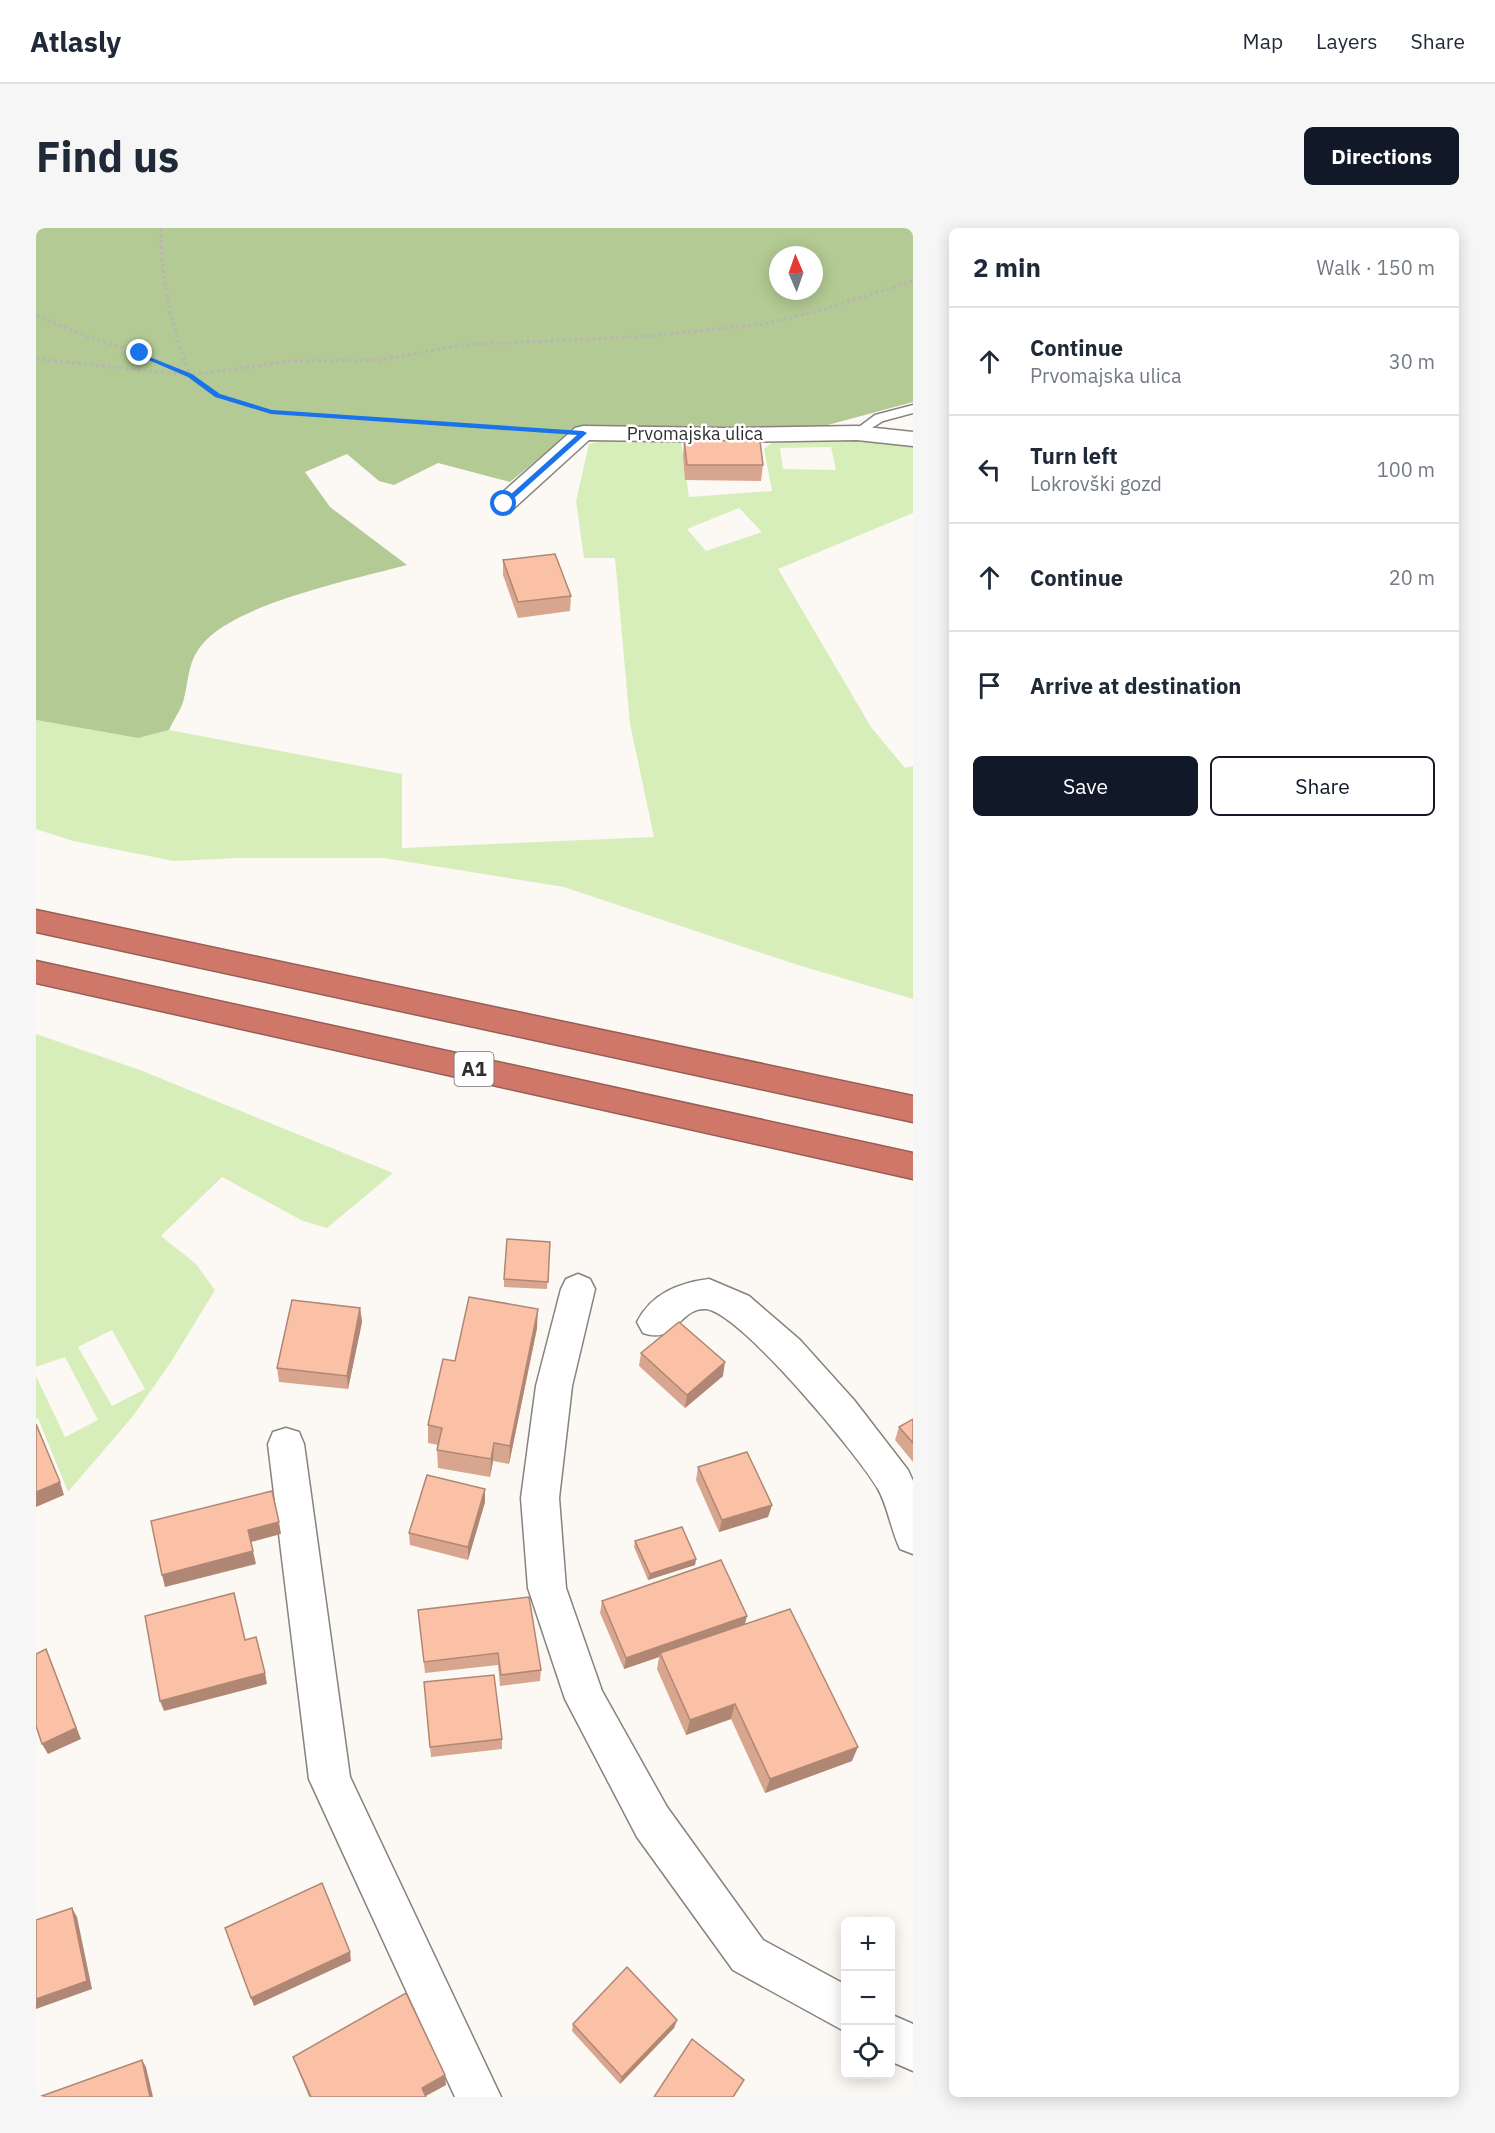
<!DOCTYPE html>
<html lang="en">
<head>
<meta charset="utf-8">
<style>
  body { margin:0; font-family:"IBM Plex Sans",sans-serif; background:#f6f6f7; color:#1f2937 }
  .controls { position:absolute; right:18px; bottom:18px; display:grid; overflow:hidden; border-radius:9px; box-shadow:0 3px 15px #0003 }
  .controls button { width:54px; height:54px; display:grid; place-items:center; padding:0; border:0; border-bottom:2px solid #e0e1e3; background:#fff; color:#1f2937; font:30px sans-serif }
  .compass { position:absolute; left:733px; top:18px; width:54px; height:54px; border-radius:50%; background:#fff; box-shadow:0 3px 15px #0003; rotate:358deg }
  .stop { position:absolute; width:18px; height:18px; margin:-14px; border:4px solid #1a73e8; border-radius:50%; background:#fff }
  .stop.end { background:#1a73e8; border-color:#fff; box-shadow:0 2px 6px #0008 }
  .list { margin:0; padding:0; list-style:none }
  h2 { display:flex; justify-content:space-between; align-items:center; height:78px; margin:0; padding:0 24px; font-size:26px }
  h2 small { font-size:20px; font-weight:400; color:#747a83 }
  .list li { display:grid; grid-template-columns:39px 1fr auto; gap:18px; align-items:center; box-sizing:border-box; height:108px; padding:0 24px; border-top:2px solid #e0e1e3 }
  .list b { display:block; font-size:22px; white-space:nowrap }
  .list p { margin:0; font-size:20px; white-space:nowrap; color:#747a83 }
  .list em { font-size:20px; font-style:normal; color:#747a83 }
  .actions { display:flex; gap:12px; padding:18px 24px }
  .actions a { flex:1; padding:14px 0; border:2px solid #111827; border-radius:9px; text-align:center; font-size:21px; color:#111827 }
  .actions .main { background:#111827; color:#fff }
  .icon { flex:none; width:33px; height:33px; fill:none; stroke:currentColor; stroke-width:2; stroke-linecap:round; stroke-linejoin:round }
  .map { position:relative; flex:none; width:877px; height:1869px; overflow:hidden; border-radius:9px }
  header { display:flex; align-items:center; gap:36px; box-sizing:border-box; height:84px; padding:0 30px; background:#fff; border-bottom:2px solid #e0e1e3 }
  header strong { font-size:28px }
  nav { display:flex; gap:33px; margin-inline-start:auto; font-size:21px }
  .intro { display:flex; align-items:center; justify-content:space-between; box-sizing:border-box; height:144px; padding:0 36px }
  h1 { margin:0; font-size:42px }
  .button { padding:15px 27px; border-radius:9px; background:#111827; color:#fff; font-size:21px; font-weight:700 }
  main { display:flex; gap:36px; padding:0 36px }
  aside { flex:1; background:#fff; border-radius:9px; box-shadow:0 3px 15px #0003 }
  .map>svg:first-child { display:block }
  .green { fill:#d7eebb; fill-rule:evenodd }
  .forest { fill:#b3ca94; fill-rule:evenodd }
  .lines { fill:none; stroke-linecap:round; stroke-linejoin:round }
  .lane-casing { stroke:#86837f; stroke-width:3 }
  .street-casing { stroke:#86837f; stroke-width:3 }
  .highway-casing { stroke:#975e55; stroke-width:3 }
  .path { stroke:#b8b5b2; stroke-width:3; stroke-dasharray:3 3; stroke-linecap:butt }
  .lane { fill:#fff; fill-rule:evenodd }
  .street { fill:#fff; fill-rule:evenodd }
  .highway { fill:#cf786a; fill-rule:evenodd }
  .wall { fill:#d8a68f }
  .shaded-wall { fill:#b08774 }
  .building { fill:#fbc1a6; stroke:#b08774; stroke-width:1.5 }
  .route { fill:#1a73e8 }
  .labels { text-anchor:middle; stroke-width:5; stroke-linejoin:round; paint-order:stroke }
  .far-street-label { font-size:18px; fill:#302f2d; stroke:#fff }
  .shield { fill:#fff; stroke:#6e6d6c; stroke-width:1.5 }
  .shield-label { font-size:20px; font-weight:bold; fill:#302f2d }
</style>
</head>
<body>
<header>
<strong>Atlasly</strong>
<nav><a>Map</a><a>Layers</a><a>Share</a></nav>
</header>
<div class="intro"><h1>Find us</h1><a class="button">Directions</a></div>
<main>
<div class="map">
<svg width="877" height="1869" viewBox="0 0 877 1869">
  <rect width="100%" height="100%" fill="#fcf8f4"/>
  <g class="green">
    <path d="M740,211h87l50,5v69l-135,56 93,158 34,41 8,-2v233l-115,-34 -234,-78 -180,-29h-146l-64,3 -101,-20 -37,-12v-109l102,18 31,-8 233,44v74l252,-11 -24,-113 -15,-166h-31l-8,-57 13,-57 18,-4 74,1 8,56 83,-6 -8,-42zM795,219l5,23 -53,-1 -3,-21zM703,280l23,24 -56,19 -19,-22z"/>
    <path d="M0,806l104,36 253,103 -66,55 -24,-7 -81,-44 -61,59 35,28 19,26 -44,72 -38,54 -65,76 -30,-74 -2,1v-43l29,61 33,-17 -33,-63 -29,10zM76,1102l33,59 -33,17 -34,-59z"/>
  </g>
  <path class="forest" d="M0,0h877v174l-89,24 -248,2 -66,54 -72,-19 -44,22 -15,-4 -32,-27 -42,18 25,35 77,58c-52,14 -175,39 -206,81 -14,17 -12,36 -18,56 -3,9 -10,19 -14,28l-31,8 -102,-18zM742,27h36v36h-36z"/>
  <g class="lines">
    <defs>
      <path id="lane" d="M877,177v8l-30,8 -26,16 -6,-4 24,-18z"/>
      <g id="street">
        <path d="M547,198l140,2 134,-2 56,6v14l-56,-6 -134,2 -134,-2 -76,69 -9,2 -9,-2 -3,-5 3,-5 80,-71z"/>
        <path d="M542,1046l12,5 5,10 -23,97 -13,112 7,90 36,103 65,116 96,133 83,45v47l-113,-62 -96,-133 -72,-138 -37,-111 -7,-90 15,-112 25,-97 5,-10z"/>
        <path d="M673,1051l40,17 51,44 54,60 54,70 5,11v73l-13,-5c-9,-19 -12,-42 -22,-60 -19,-33 -138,-177 -172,-180 -27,-2 -29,36 -63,24l-6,-11c15,-29 42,-39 72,-43z"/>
        <path d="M250,1200l13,4 5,12 46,333 151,320h-46l-146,-318 -41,-335 5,-12z"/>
        <path d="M854,1786l23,10v47l-23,-10z"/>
      </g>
      <g id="highway">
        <path d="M0,682l877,186v26l-877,-190z"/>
        <path d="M0,733l877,192v26l-877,-196z"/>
      </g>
    </defs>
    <use href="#lane" class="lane-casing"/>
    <use href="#street" class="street-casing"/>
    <use href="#highway" class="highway-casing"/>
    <g class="path">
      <path d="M125,0c0,52 10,98 29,147"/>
      <path d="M0,88l58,23 46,14 50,22 101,-14 88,-1 83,-15 189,-9 113,-12 51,-12 98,-31"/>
      <path d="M0,131l154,16 27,21 54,16 270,18"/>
    </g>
    <use href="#lane" class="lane"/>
    <use href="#street" class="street"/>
    <use href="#highway" class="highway"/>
  </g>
  <g class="wall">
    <path d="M648,212l79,25 -2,16 -76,-1 -2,-24z"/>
    <path d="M467,332l68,36 -1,15 -52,7 -15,-43z"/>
    <path d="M514,1014l-3,47 -43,-2v-8z"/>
    <path d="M324,1080l2,14 -14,67 -69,-7 -2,-14z"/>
    <path d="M501,1100l-28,136 -16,-3 -3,16 -52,-9 -1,-18 1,-5 -10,-2v-18l27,-64z"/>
    <path d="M605,1125l82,23 -38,32 -46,-42z"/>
    <path d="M877,1191v43l-18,-22 4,-13z"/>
    <path d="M662,1239l74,38 -4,12 -49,15 -23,-52z"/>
    <path d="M449,1261v13l-17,58 -58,-15 -1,-12z"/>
    <path d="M599,1313l61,18 -1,6 -47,15 -14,-33z"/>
    <path d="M566,1373l143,23 107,137 -87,32 -34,-74 -45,16 -29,-66 2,-12 -35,12 -24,-56z"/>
    <path d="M382,1382l123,60 -1,11 -40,5 -2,-21 -73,8z"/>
    <path d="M388,1454l78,57v10l-71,8z"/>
    <path d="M641,1792l-3,8 -54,56 -48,-53 1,-7z"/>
    <path d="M257,1829l153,28 -21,11 1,1h-117z"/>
  </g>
  <g class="shaded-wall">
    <path d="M324,1080l2,14 -14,67 -1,-13z"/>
    <path d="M502,1081l-1,19 -28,136 1,-18z"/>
    <path d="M689,1134l-2,14 -38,32 2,-13z"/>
    <path d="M458,1215l-1,18 -3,16 1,-18z"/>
    <path d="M24,1254l4,13 -28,12v-15z"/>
    <path d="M449,1261v13l-17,58v-13z"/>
    <path d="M736,1277l-4,12 -49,15 3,-12z"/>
    <path d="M243,1294l2,12 -30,8 -3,-12z"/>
    <path d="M217,1323l3,13 -91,23 -3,-12z"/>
    <path d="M660,1331l-1,6 -47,15 2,-6z"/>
    <path d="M711,1388l-3,12 -84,25 -1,4 -35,12 2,-11z"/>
    <path d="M10,1421l35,90 -33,15 -6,-10z"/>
    <path d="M229,1445l2,11 -103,27 -4,-10z"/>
    <path d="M699,1476l-4,15 -45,16 4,-15z"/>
    <path d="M822,1519l-6,14 -87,32 5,-14z"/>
    <path d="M36,1680l5,9 15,72 -56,20v-10z"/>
    <path d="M314,1724l1,9 -97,45 -3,-8z"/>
    <path d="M641,1792l-3,8 -54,56 2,-7z"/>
    <path d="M106,1832l4,7 7,30h-3z"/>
    <path d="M409,1847l1,10 -22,12 -2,-9z"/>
  </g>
  <g class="building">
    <path d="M648,212l76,1 3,24h-76z"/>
    <path d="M519,326l16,42 -53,6 -15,-42z"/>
    <path d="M471,1011l43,3 -2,40 -44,-3z"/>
    <path d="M433,1069l69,12 -28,137 -16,-3 -3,16 -54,-9 5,-22 -14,-3 15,-66 12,2z"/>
    <path d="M256,1072l68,8 -13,68 -70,-8z"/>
    <path d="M643,1094l46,40 -38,33 -46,-42z"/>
    <path d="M877,1191v24l-14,-16z"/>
    <path d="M0,1196l24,58 -24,10z"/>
    <path d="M711,1224l25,53 -50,15 -24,-53z"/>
    <path d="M391,1247l58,14 -17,58 -59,-14z"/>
    <path d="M236,1263l7,31 -31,8 5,21 -91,24 -11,-54z"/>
    <path d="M646,1299l14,32 -46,15 -15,-33z"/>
    <path d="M685,1332l26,56 -121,42 -24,-57z"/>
    <path d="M198,1365l11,47 11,-3 9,36 -105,28 -15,-85z"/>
    <path d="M493,1369l12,73 -40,5 -3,-22 -74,9 -6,-52z"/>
    <path d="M754,1381l68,138 -88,32 -35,-75 -45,16 -30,-67z"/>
    <path d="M10,1421l30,79 -34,16 -6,-18v-72z"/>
    <path d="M458,1447l8,64 -72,8 -6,-65z"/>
    <path d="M286,1655l28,69 -99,46 -26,-70z"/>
    <path d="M36,1680l15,73 -51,18v-79z"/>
    <path d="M591,1739l50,53 -55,57 -49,-53z"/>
    <path d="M370,1765l39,82 -23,13 4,9h-115l-18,-40z"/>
    <path d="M656,1811l52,41 -11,17h-79z"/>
    <path d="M106,1832l8,37h-111z"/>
  </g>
  <path class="route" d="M101,124l55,22 28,20 52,16 311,21 4,2 -83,74 -3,-4 76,-68 -306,-21 -56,-17 -27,-20 -51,-22z"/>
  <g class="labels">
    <g class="far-street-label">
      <text x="659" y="212">Prvomajska ulica</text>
    </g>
    <rect class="shield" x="418.5" y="824" width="39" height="34" rx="4.5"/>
    <g class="shield-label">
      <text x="438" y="848">A1</text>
    </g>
  </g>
</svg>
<div class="controls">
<button>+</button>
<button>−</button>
<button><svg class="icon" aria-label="locate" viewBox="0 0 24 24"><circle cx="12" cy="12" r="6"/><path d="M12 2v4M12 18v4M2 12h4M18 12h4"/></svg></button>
</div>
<svg class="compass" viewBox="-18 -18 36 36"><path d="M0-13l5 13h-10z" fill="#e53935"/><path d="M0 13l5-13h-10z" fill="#747a83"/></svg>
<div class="stop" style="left:468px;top:276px"></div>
<div class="stop end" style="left:104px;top:125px"></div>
</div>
<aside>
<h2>2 min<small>Walk · 150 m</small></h2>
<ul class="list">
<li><svg class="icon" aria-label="ahead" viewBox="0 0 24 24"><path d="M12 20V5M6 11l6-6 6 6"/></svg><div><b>Continue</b><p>Prvomajska ulica</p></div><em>30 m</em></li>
<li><svg class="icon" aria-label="left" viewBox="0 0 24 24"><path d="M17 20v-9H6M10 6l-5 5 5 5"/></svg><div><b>Turn left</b><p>Lokrovški gozd</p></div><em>100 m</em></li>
<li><svg class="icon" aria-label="ahead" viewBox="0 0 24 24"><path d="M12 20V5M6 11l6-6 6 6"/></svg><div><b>Continue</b></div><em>20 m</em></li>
<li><svg class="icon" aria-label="arrive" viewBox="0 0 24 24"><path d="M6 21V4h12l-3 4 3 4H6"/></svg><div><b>Arrive at destination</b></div></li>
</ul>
<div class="actions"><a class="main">Save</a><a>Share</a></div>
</aside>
</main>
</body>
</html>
